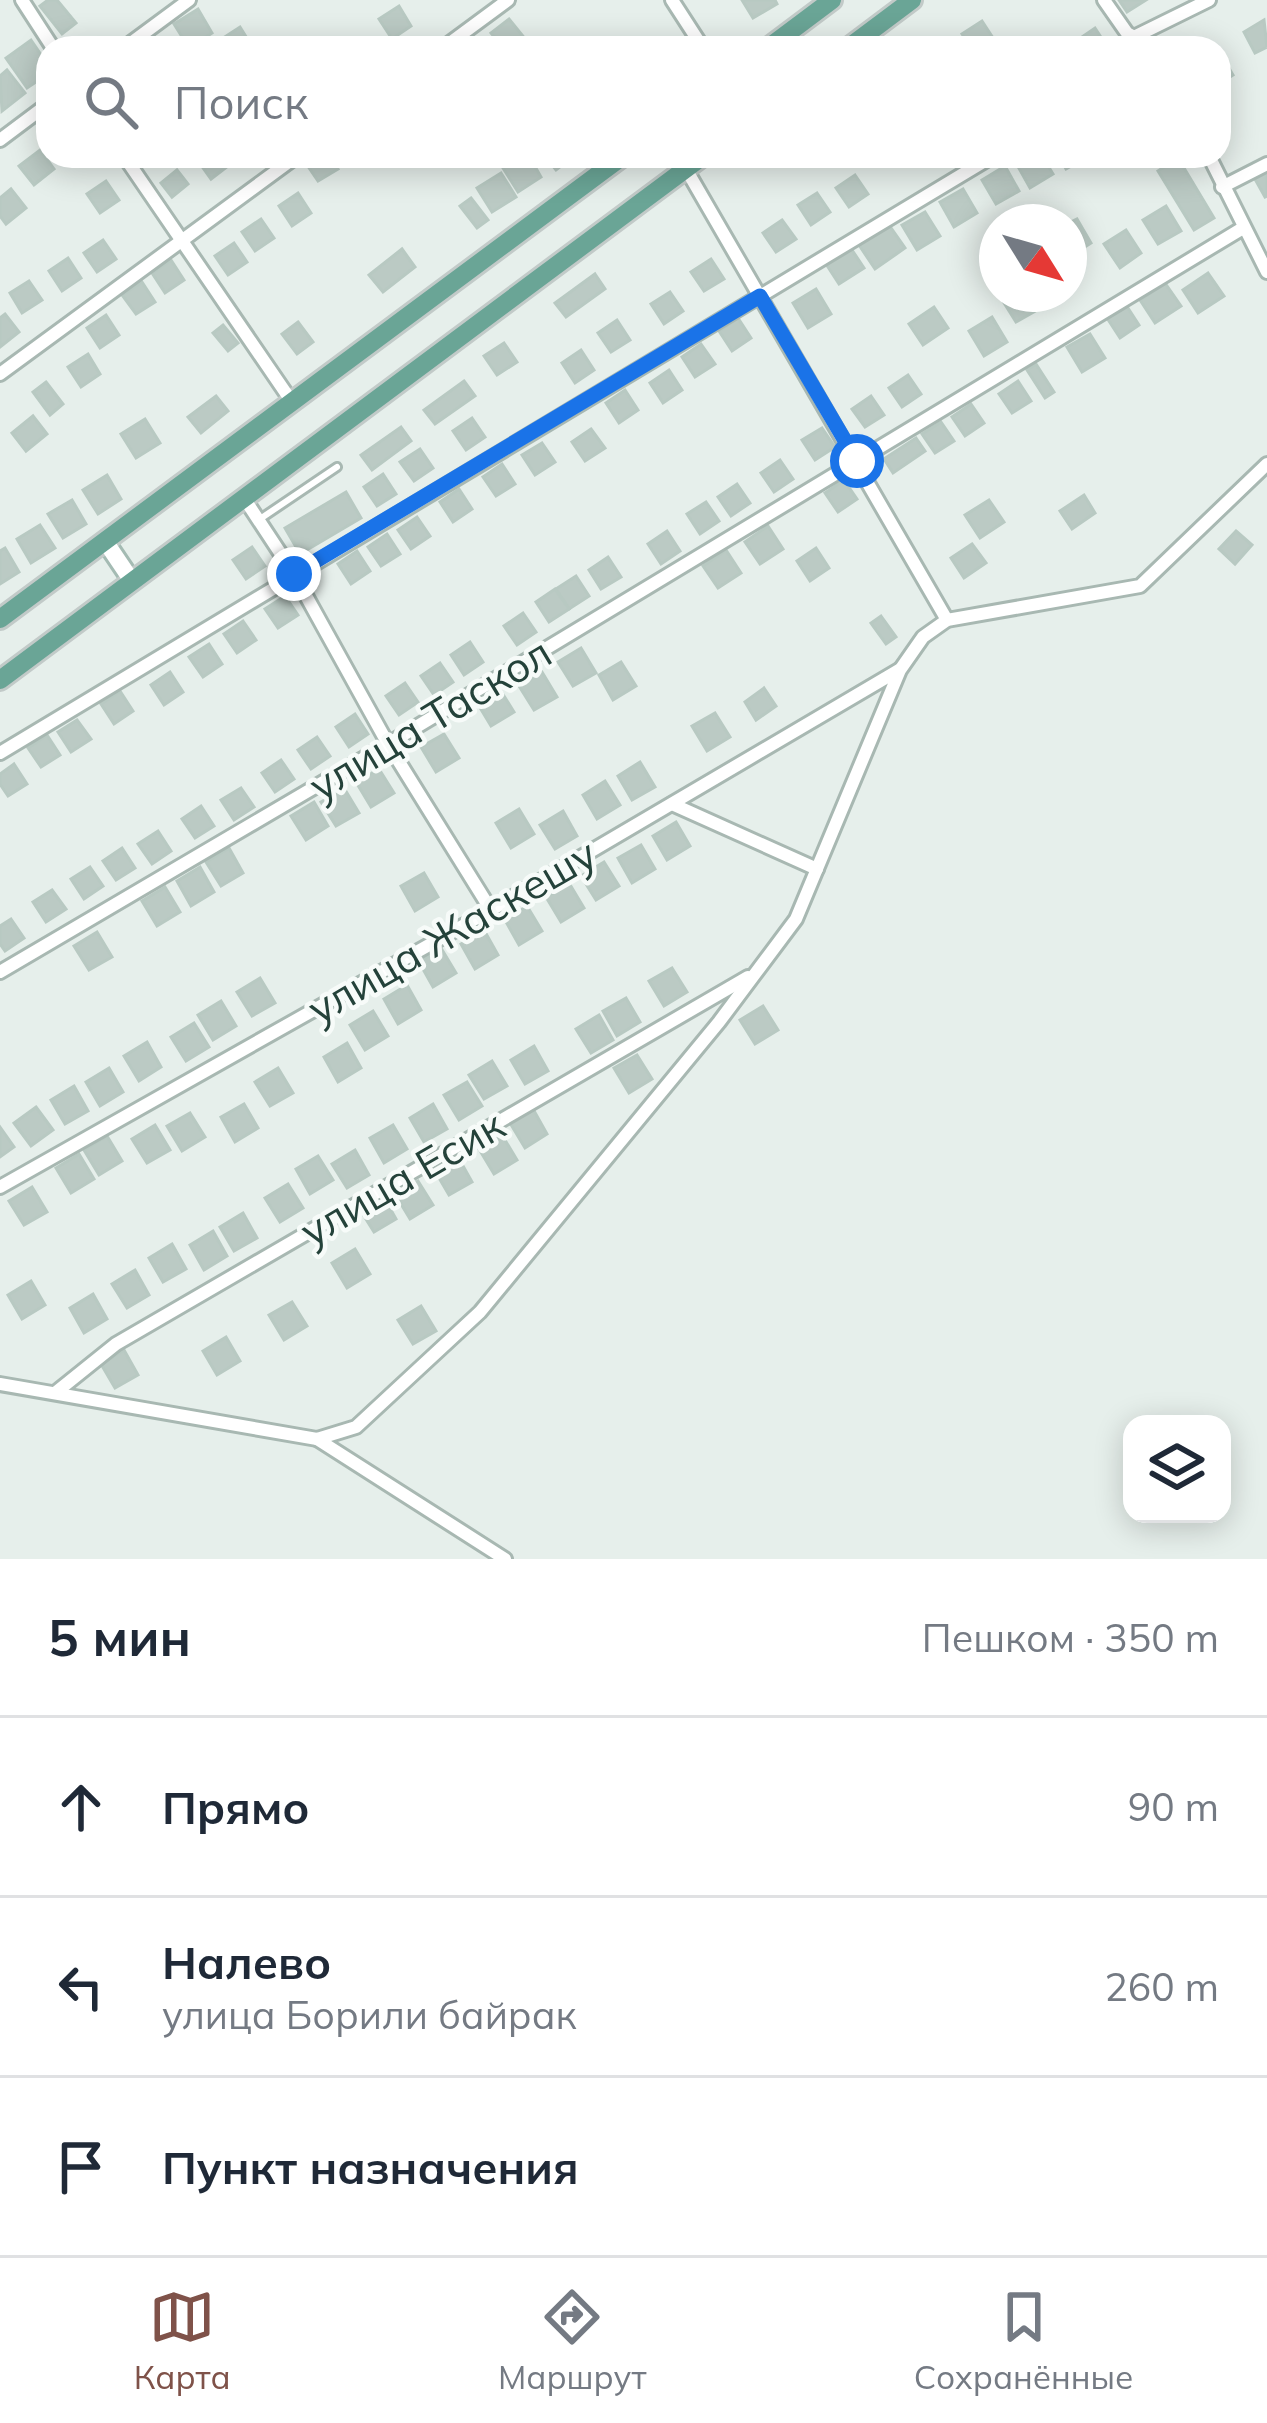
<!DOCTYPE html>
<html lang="ru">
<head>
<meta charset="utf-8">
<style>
  body { margin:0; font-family:Mulish,sans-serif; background:#f6f6f7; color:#1f2937 }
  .controls { position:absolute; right:36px; bottom:36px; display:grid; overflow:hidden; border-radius:24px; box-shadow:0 6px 30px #0003 }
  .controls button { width:108px; height:108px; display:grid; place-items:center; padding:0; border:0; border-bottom:3px solid #e0e1e3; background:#fff; color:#1f2937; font:60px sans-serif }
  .compass { position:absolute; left:979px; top:204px; width:108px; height:108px; border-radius:50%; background:#fff; box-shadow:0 6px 30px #0003; rotate:127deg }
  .stop { position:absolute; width:36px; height:36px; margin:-27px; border:9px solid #1a73e8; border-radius:50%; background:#fff }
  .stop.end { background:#1a73e8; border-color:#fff; box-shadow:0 3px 12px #0008 }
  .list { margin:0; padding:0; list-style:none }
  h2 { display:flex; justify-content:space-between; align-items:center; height:156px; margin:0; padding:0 48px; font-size:51px }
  h2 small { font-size:39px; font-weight:400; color:#747a83 }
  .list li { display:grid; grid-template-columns:78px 1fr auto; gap:36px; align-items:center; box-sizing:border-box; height:180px; padding:0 48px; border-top:3px solid #e0e1e3 }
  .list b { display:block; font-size:45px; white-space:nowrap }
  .list p { margin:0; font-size:39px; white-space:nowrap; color:#747a83 }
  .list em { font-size:39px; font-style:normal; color:#747a83 }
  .icon { flex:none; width:66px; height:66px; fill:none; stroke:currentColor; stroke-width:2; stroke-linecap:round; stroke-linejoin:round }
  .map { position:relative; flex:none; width:1267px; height:1559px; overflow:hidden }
  .search { position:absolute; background:#fff; box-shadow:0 6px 30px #0003; left:36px; right:36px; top:36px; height:132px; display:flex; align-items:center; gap:30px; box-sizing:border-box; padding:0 42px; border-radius:36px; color:#747a83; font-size:45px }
  .sheet { height:696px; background:#fff }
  nav { display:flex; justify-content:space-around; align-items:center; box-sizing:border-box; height:168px; border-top:3px solid #e0e1e3; background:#fff; font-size:33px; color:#747a83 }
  nav a { display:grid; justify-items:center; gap:6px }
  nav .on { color:#7f5249 }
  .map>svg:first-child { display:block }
  .building { fill:#bbcac4; stroke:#b8c9c2; stroke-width:3 }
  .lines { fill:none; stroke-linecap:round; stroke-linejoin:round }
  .service-casing { stroke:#a8b8b2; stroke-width:12 }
  .minor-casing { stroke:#a8b8b2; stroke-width:18 }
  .secondary-casing { stroke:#a4bbb3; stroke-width:22 }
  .primary-casing { stroke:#c2cac8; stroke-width:24 }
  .service { stroke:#fff; stroke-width:6 }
  .minor { stroke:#fff; stroke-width:12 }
  .secondary { stroke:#fff; stroke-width:16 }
  .primary { stroke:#6aa596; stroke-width:18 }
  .route { stroke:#1a73e8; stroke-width:15 }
  .labels { text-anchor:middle; stroke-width:9; stroke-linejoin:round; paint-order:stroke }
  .street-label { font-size:42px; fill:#24423a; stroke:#f7fbf9 }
</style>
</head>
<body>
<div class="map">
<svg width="1267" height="1559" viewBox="0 0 1267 1559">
  <rect width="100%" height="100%" fill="#e6efeb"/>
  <g class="building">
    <path d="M48,0h9l19,23 -14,11 -22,-28z"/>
    <path d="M742,0h33l2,4 -24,14z"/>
    <path d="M1119,0h27l-19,12z"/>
    <path d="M399,6l12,20 -19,13 -13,-20z"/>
    <path d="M198,9l14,24 -23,15 -15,-24z"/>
    <path d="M509,19l21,26 -3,3h-24l-12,-15z"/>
    <path d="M1264,20l3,27 -12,6 -11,-21z"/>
    <path d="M982,21l13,20 -11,7h-13l-9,-14z"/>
    <path d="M240,27l13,21h-33l-3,-6z"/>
    <path d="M1095,28l13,20h-27l-5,-7z"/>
    <path d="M31,40l17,25v9l-21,14 -21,-30z"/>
    <path d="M1219,51l14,24 -14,9z"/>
    <path d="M7,70l18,23 -23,18 -2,-35z"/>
    <path d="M40,150l14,19 -20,16 -15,-19z"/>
    <path d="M212,156h8l8,10 -17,13 -10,-14z"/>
    <path d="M314,156h15l9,13 -20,12 -13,-19z"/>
    <path d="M523,156h6l12,21 -23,15 -15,-24z"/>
    <path d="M545,156h21l3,4 -13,10z"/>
    <path d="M1028,156h14l11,18 -23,14 -14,-25z"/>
    <path d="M1059,156h30l-23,13z"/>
    <path d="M1178,158l36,60 -20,12 -36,-59z"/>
    <path d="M1005,166l14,25 -23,13 -14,-24z"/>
    <path d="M177,170l11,14 -16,13 -11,-14z"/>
    <path d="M1267,172v24l-2,1 -10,-18z"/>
    <path d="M501,173l15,24 -24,15 -15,-24z"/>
    <path d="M855,175l13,19 -19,13 -13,-19z"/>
    <path d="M106,181l13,19 -19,13 -13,-19z"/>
    <path d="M11,189l15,19 -20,16 -6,-8v-18z"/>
    <path d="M963,189l14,24 -23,14 -14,-25z"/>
    <path d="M298,193l13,20 -19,13 -13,-20z"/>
    <path d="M817,193l13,19 -19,13 -13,-20z"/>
    <path d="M471,198l17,22 -11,8 -17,-22z"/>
    <path d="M1166,206l15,25 -23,13 -15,-24z"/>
    <path d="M925,212l15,24 -23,14 -15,-25z"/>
    <path d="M261,219l13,19 -19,13 -13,-19z"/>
    <path d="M1077,219l14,24 -22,14v-34z"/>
    <path d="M782,220l14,19 -20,13 -13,-19z"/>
    <path d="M889,225l16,23 -30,21 -16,-24z"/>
    <path d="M1126,230l15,23 -21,15 -16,-24z"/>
    <path d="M103,240l13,19 -19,13 -13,-19z"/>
    <path d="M234,243l13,19 -19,13 -13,-19z"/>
    <path d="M850,247l14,21 -25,16 -13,-20z"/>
    <path d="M402,249l13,18 -32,25 -14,-17z"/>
    <path d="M68,258l13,20 -19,13 -13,-20z"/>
    <path d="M711,259l13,20 -20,12 -13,-19z"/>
    <path d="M171,260l13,20 -19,13 -13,-20z"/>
    <path d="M1208,273l16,23 -26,17 -15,-23z"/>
    <path d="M595,274l10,15 -39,28 -11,-14z"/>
    <path d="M29,281l13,19 -20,13 -12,-20z"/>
    <path d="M142,282l13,20 -19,12 -14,-19z"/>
    <path d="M1165,283l16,23 -26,17 -15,-23z"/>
    <path d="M816,289l15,25 -23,14 -15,-25z"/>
    <path d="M670,292l13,19 -19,13 -13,-20z"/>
    <path d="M1008,294h22l9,15 -23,13 -15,-24z"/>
    <path d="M1126,305l13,20 -19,13 -13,-20z"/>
    <path d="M934,307l14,21 -25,17 -14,-21z"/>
    <path d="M5,314l14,18 -19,15v-29z"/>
    <path d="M106,315l13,20 -19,13 -13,-20z"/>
    <path d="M992,317l15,25 -23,14 -15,-25z"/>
    <path d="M738,318l13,20 -19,13 -13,-20z"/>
    <path d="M617,320l13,20 -19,12 -13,-19z"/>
    <path d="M298,322l15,20 -16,12 -15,-20z"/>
    <path d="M223,325l15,18 -10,8 -15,-18z"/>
    <path d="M1090,334l15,24 -23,14 -15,-25z"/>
    <path d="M504,343l13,19 -20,13 -13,-19z"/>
    <path d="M701,344l14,20 -20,13 -13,-20z"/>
    <path d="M581,350l13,20 -19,13 -13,-20z"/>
    <path d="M88,354l12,20 -19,13 -13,-20z"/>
    <path d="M1036,364l18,28 -9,6 -18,-28z"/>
    <path d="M669,370l13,20 -19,13 -13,-20z"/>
    <path d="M908,375l13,19 -19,13 -13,-19z"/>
    <path d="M464,381l11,15 -40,28 -11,-14z"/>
    <path d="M1018,381l13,20 -19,12 -13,-19z"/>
    <path d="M46,382l17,22 -13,11 -17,-23z"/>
    <path d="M625,390l13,20 -19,13 -13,-20z"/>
    <path d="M216,396l12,15 -27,22 -13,-16z"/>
    <path d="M871,396l13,19 -19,12 -13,-18z"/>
    <path d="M971,404l13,19 -19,13 -13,-19z"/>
    <path d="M33,416l14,18 -21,17 -14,-18z"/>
    <path d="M472,418l13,19 -19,13 -13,-19z"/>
    <path d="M145,419l15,24 -24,15 -15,-24z"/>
    <path d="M941,422l13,19 -19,12 -13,-19z"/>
    <path d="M401,427l10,14 -39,29 -11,-15z"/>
    <path d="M822,428l13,19 -20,13 -13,-20z"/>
    <path d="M591,429l14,19 -20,13 -13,-19z"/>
    <path d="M916,438l9,13 -32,22 -9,-14z"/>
    <path d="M542,443l13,19 -20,13 -13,-20z"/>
    <path d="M420,449l13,19 -19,13 -14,-19z"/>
    <path d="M780,460l13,19 -19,13 -13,-19z"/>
    <path d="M502,464l13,20 -19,12 -13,-19z"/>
    <path d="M383,474l13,20 -19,12 -13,-19z"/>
    <path d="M107,475l14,24 -23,15 -15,-24z"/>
    <path d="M844,480l13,19 -19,13 -13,-19z"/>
    <path d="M737,484l13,19 -19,13 -13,-19z"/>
    <path d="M459,489l13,20 -19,13 -13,-20z"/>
    <path d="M346,492l15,26 -61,36 -15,-26z"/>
    <path d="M1084,495l11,18 -23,16 -12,-18z"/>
    <path d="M72,500l14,24 -23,14 -15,-24z"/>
    <path d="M989,500l15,22 -24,16 -15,-23z"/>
    <path d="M706,502l13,19 -19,13 -13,-20z"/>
    <path d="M417,517l13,19 -19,13 -13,-19z"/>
    <path d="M40,525l15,23 -24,15 -14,-24z"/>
    <path d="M768,526l15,23 -23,15 -15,-22z"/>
    <path d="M667,531l13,20 -19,13 -13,-20z"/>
    <path d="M1236,531l16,14 -17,19 -16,-15z"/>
    <path d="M387,534l13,20 -19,12 -13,-19z"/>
    <path d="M972,544l14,19 -22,15 -13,-20z"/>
    <path d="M252,547l13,19 -19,13 -13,-19z"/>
    <path d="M5,548l14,24 -19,12v-33z"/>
    <path d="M816,548l13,20 -19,13 -13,-20z"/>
    <path d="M726,550l15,23 -23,15 -15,-22z"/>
    <path d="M357,551l13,20 -19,13 -13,-20z"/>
    <path d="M608,557l13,20 -20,12 -12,-19z"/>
    <path d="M576,576l13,20 -20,13 -13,-20z"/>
    <path d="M555,589l14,20 -20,13 -13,-20z"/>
    <path d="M285,596l13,19 -20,13 -13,-19z"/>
    <path d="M523,613l13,19 -19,13 -13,-19z"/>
    <path d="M881,616l15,21 -10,7 -15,-21z"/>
    <path d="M243,621l13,19 -19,13 -13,-19z"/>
    <path d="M470,642l13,20 -19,13 -13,-20z"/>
    <path d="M209,644l13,20 -19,13 -14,-20z"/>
    <path d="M581,648l15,25 -23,13 -15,-24z"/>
    <path d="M621,662l15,24 -23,14 -14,-25z"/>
    <path d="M440,663l13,19 -19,13 -13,-19z"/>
    <path d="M170,672l13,20 -19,13 -13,-20z"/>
    <path d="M542,672l15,25 -23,13 -15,-24z"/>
    <path d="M405,683l13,19 -19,13 -13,-19z"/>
    <path d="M499,688l15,24 -23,14 -15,-25z"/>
    <path d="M764,688l12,18 -20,14 -11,-18z"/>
    <path d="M120,691l13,20 -19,13 -13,-20z"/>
    <path d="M715,713l15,24 -23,14 -15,-25z"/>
    <path d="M355,714l13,20 -19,13 -13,-20z"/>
    <path d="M77,720l14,19 -20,13 -13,-20z"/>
    <path d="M444,734l15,24 -23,14 -15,-25z"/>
    <path d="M47,735l13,20 -19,12 -13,-19z"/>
    <path d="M317,737l13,19 -19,13 -13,-19z"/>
    <path d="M281,760l13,19 -19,13 -13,-19z"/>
    <path d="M640,762l15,25 -23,13 -14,-24z"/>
    <path d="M14,764l13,20 -19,12 -8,-12v-10z"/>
    <path d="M379,769l15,24 -23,14 -15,-25z"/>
    <path d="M605,781l15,24 -23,14 -14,-24z"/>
    <path d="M241,788l13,19 -20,13 -13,-20z"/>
    <path d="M344,788l15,25 -23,13 -15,-24z"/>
    <path d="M314,802l14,24 -22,14 -15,-24z"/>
    <path d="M201,806l13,20 -19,12 -13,-19z"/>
    <path d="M519,809l15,25 -23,14 -15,-25z"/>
    <path d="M563,811l14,25 -22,13 -15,-24z"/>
    <path d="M676,822l14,24 -23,14 -14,-24z"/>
    <path d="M158,831l13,20 -19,13 -14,-20z"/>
    <path d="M641,845l14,24 -23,14 -14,-25z"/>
    <path d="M122,848l13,20 -19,12 -13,-19z"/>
    <path d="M229,848l14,25 -22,13 -15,-24z"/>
    <path d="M604,862l15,24 -23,14 -15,-24z"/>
    <path d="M90,867l13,19 -19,13 -13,-20z"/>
    <path d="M200,867l14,25 -23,14 -14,-25z"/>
    <path d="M424,873l14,24 -23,14 -14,-25z"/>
    <path d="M569,883l15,25 -23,14 -15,-25z"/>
    <path d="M165,887l15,25 -23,14 -15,-25z"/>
    <path d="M52,890l14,19 -20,13 -13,-20z"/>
    <path d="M527,906l15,25 -23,14 -14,-25z"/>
    <path d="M11,919l13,19 -19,13 -5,-7v-18z"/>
    <path d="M484,930l14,25 -23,14 -14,-25z"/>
    <path d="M97,932l15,25 -23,13 -15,-24z"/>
    <path d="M441,948l15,25 -23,14 -14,-25z"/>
    <path d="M672,968l15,24 -23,14 -15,-25z"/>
    <path d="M260,978l15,25 -23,13 -15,-24z"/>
    <path d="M407,985l14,25 -23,14 -14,-25z"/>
    <path d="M626,998l14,24 -23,14 -14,-25z"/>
    <path d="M221,1001l15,25 -23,14 -15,-25z"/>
    <path d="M763,1006l15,24 -23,14 -15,-24z"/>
    <path d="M373,1011l15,25 -23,14 -15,-25z"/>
    <path d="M599,1015l14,25 -22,13 -15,-24z"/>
    <path d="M194,1023l15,24 -23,14 -15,-24z"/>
    <path d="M147,1042l14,25 -22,14 -15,-25z"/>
    <path d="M347,1043l14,25 -23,14 -14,-25z"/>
    <path d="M534,1046l14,25 -23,13 -14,-24z"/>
    <path d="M637,1055l15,24 -23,14 -15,-25z"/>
    <path d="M492,1061l15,25 -23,13 -15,-24z"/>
    <path d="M109,1068l14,24 -23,14 -14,-24z"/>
    <path d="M278,1068l15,25 -23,13 -15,-24z"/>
    <path d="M467,1082l15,24 -23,14 -15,-25z"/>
    <path d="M74,1086l14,25 -23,13 -14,-24z"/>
    <path d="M244,1104l14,24 -23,14 -14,-25z"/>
    <path d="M433,1104l14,25 -23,13 -14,-24z"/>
    <path d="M36,1107l17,23 -22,16 -17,-23z"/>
    <path d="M533,1109l14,25 -22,14 -15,-25z"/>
    <path d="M190,1113l15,24 -23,14 -15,-25z"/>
    <path d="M155,1125l15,25 -23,13 -15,-24z"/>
    <path d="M393,1125l14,24 -23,14 -14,-25z"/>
    <path d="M0,1127l14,20 -14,10z"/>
    <path d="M502,1135l15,25 -23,14 -15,-25z"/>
    <path d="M107,1136l15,25 -23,14 -15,-25z"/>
    <path d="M355,1150l14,25 -22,13 -15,-24z"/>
    <path d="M79,1154l15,25 -23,14 -15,-25z"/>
    <path d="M318,1156l15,24 -23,14 -14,-25z"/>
    <path d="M458,1157l14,25 -23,13 -14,-24z"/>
    <path d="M418,1181l15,24 -23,14 -15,-25z"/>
    <path d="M288,1184l15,24 -23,14 -15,-24z"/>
    <path d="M32,1187l15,25 -23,13 -15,-24z"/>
    <path d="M382,1194l14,25 -22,13 -15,-24z"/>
    <path d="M243,1213l14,25 -23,13 -14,-24z"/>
    <path d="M213,1231l14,25 -23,14 -14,-25z"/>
    <path d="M172,1244l14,25 -23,13 -14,-24z"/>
    <path d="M355,1249l15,25 -23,14 -15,-25z"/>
    <path d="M135,1270l14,25 -22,13 -15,-24z"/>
    <path d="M31,1281l14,24 -23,14 -14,-24z"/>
    <path d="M93,1294l14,25 -23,14 -14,-25z"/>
    <path d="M292,1302l15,24 -23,14 -15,-25z"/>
    <path d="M421,1306l15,25 -23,13 -15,-24z"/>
    <path d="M226,1337l14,24 -23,14 -14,-24z"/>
    <path d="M124,1350l14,25 -23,13 -14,-24z"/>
  </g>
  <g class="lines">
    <defs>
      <path id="service" d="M260,519l77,-52"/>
      <g id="minor">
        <path d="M22,0l31,48"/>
        <path d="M672,0l31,48"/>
        <path d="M1104,0l23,33 27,15"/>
        <path d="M1134,37l75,-37"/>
        <path d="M124,48l65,-48"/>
        <path d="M443,48l65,-48"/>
        <path d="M0,140l48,-36"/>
        <path d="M124,156l168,246"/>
        <path d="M1209,156l58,116"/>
        <path d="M686,169l261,451"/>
        <path d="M1222,187l45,-23"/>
        <path d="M0,374l297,-218"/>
        <path d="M244,498l50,76 94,170 103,166"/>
        <path d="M0,753l993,-597"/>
        <path d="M672,804l145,65"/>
        <path d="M0,972l388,-228 855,-516"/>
        <path d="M0,1187l491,-277 408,-240"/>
        <path d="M0,1384l317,55 39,-12 124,-115 239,-290 77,-103 104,-249 23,-33 24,-17 193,-34 127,-122"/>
        <path d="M55,1393l61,-49 632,-367"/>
        <path d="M317,1439l188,120"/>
      </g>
      <path id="secondary" d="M105,541l27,40"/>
      <g id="primary">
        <path d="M768,48l64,-48"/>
        <path d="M848,48l64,-48"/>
        <path d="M0,619l623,-463"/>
        <path d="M0,680l703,-524"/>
      </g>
    </defs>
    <use href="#service" class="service-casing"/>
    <use href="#minor" class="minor-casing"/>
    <use href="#secondary" class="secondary-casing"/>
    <use href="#primary" class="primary-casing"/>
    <use href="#service" class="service"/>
    <use href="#minor" class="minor"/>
    <use href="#secondary" class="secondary"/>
    <use href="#primary" class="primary"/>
  </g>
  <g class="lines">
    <path class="route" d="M294,574l466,-278 97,165"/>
  </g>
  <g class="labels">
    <g class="street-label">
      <text transform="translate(430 719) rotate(-31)" y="15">улица Таскол</text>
      <text transform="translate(452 931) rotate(-30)" y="15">улица Жаскешу</text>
      <text transform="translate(402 1178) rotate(-30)" y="15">улица Есик</text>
    </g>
  </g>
</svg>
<div class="controls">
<button><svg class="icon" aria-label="layers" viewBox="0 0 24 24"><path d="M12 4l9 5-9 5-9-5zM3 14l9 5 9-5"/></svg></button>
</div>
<svg class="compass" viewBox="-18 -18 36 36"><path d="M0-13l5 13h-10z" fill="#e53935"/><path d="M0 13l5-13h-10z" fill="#747a83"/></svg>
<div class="stop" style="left:857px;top:461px"></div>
<div class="stop end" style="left:294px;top:574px"></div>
<div class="search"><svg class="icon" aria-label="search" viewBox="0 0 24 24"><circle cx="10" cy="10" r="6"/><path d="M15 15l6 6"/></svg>Поиск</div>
</div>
<section class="sheet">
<h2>5 мин<small>Пешком · 350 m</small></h2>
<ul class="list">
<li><svg class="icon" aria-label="ahead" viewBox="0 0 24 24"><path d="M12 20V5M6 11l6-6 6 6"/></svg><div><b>Прямо</b></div><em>90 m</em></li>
<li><svg class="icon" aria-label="left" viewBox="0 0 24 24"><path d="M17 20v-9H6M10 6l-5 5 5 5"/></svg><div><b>Налево</b><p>улица Борили байрак</p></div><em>260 m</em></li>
<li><svg class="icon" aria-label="arrive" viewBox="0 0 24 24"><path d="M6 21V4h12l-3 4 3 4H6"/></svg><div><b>Пункт назначения</b></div></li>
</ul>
</section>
<nav>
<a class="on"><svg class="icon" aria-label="map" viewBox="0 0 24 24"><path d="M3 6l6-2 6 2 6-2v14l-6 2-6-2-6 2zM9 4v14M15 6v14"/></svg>Карта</a>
<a><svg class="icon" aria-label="directions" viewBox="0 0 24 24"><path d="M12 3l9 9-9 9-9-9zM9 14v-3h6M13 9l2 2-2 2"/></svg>Маршрут</a>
<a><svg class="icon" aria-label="saved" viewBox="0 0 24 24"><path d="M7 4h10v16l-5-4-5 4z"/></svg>Сохранённые</a>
</nav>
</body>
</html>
